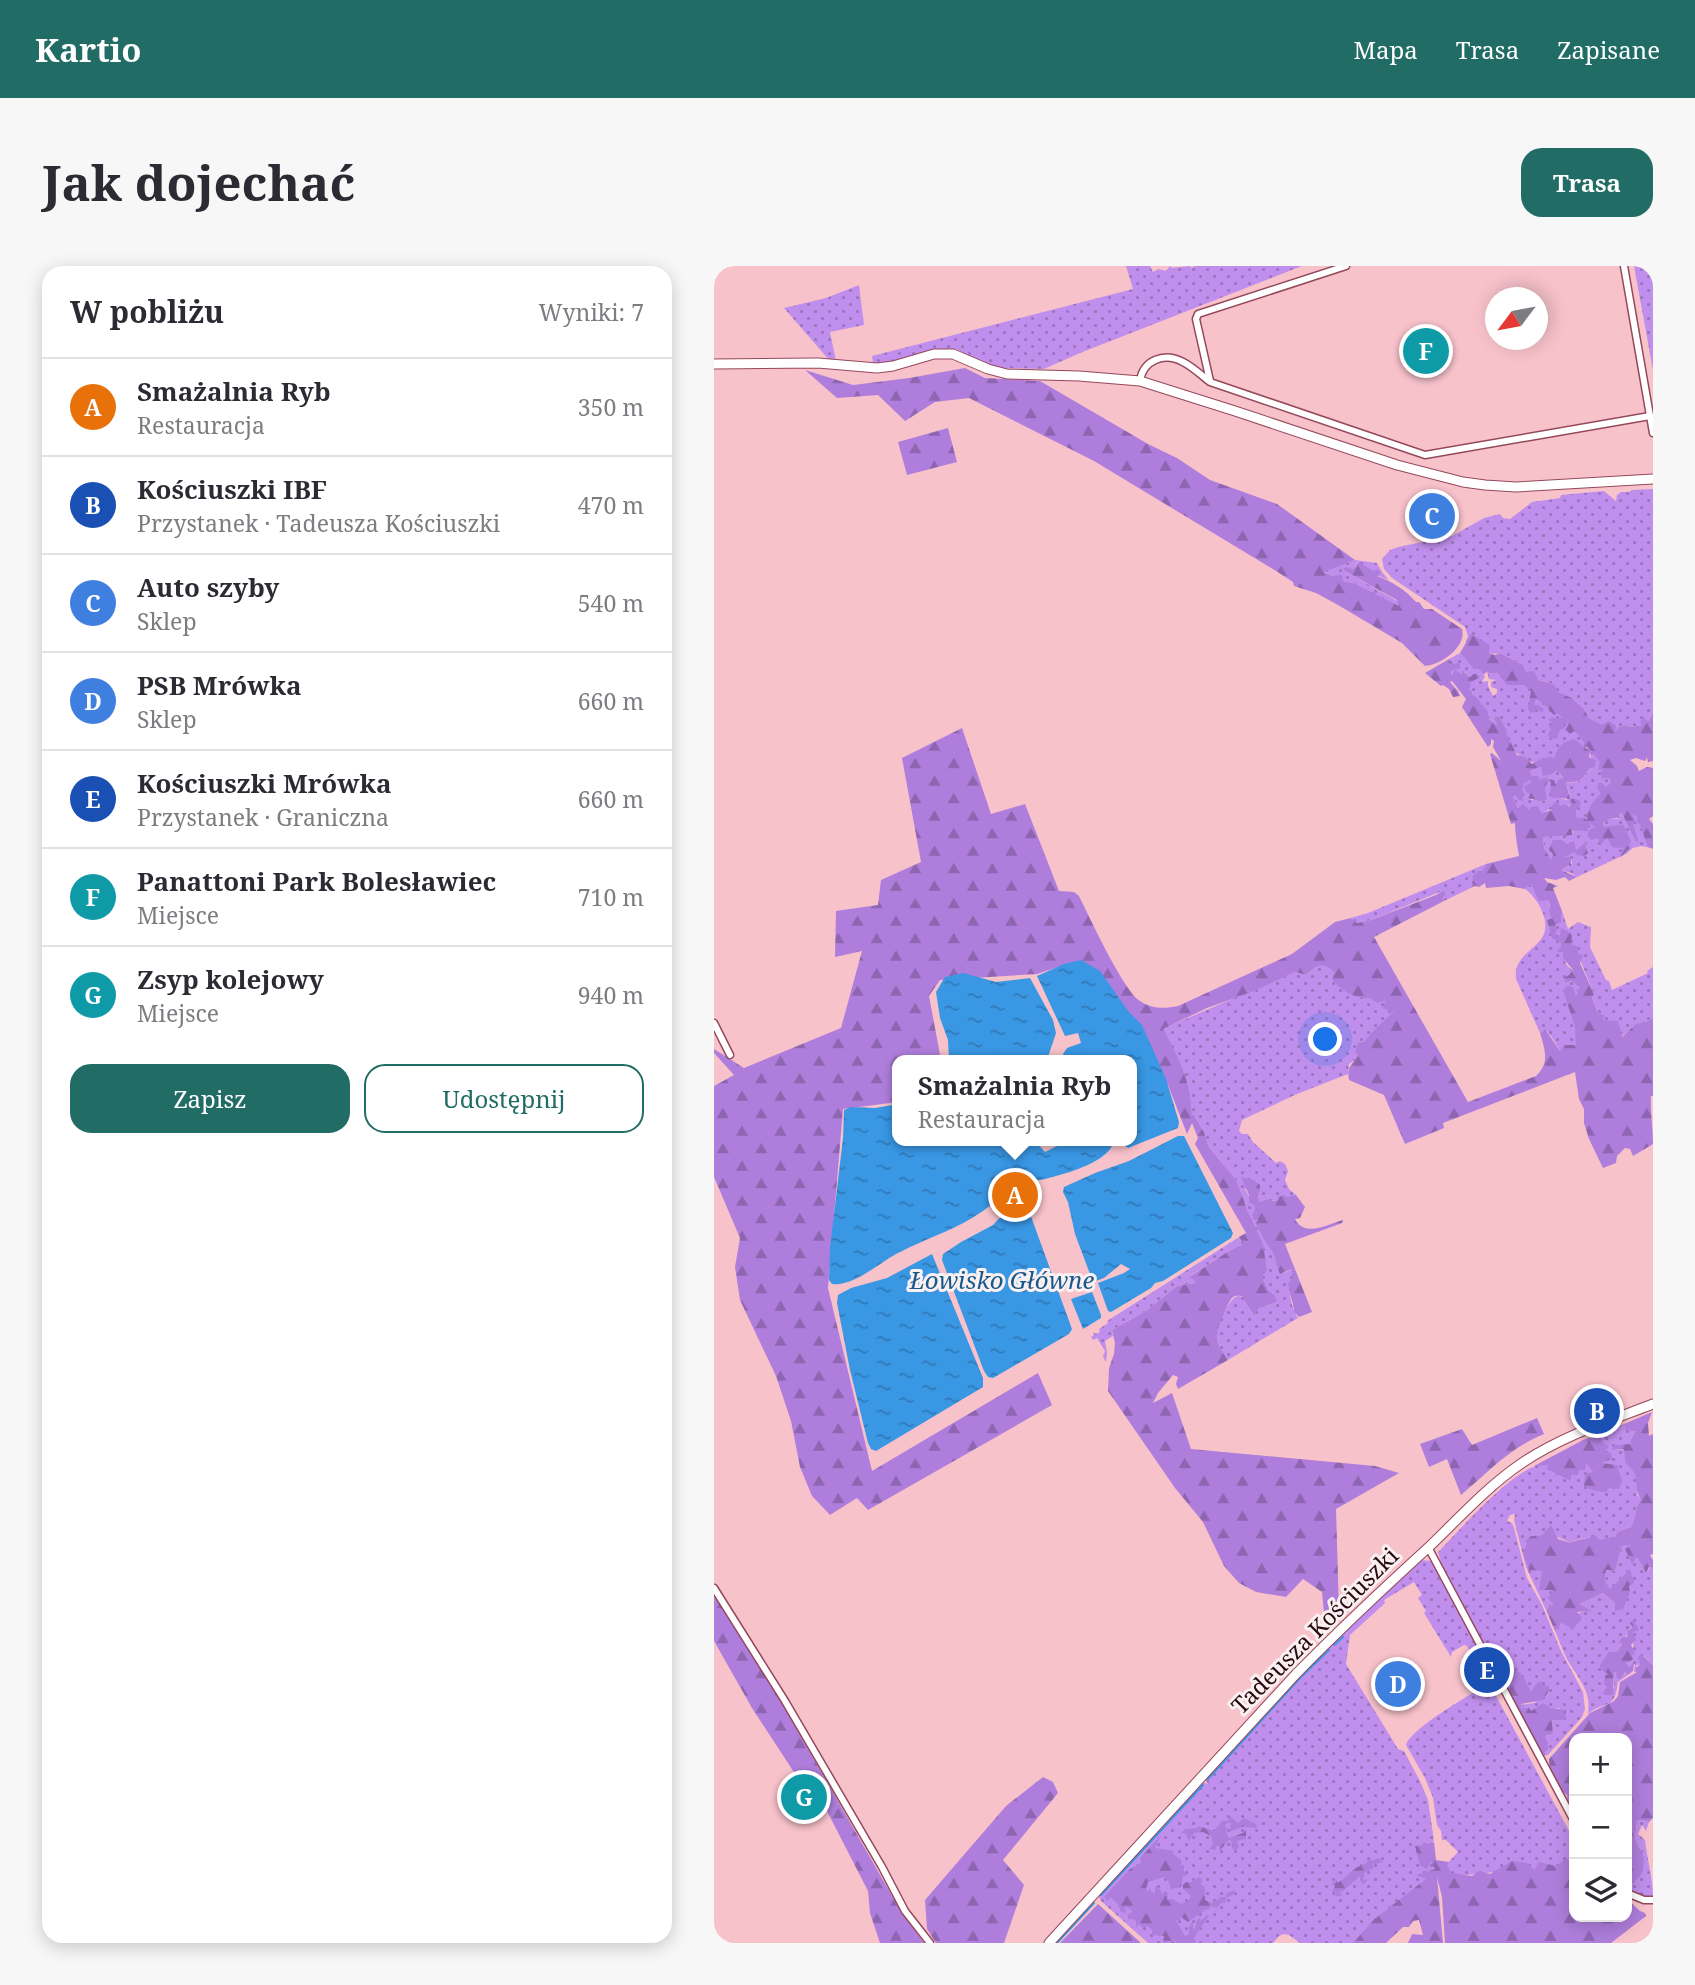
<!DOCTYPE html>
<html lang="pl">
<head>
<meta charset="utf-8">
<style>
  body { margin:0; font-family:"Noto Serif",serif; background:#f7f7f7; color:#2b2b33 }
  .controls { position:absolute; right:21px; bottom:21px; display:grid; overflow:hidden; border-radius:14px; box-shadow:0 4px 18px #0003 }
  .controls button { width:63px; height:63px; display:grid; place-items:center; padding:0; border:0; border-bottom:2px solid #e1e1e2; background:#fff; color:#2b2b33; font:35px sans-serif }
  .compass { position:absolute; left:771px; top:21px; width:63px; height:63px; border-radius:50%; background:#fff; box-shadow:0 4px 18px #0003; rotate:238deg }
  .you { position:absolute; left:612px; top:774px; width:24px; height:24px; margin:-18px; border:5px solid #fff; border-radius:50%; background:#1a73e8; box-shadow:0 0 0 10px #1a73e833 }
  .badge { display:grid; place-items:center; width:46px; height:46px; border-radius:50%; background:#226c66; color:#fff; font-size:23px; font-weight:700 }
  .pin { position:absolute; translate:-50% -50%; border:4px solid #fff; box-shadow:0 2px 7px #0006 }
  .popup { position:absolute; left:178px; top:789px; width:245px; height:91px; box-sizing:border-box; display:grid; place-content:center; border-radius:14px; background:#fff; filter:drop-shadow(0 2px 5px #0005); font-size:23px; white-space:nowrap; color:#7c7c81 }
  .popup b { font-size:26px; color:#2b2b33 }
  .popup::after { content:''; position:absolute; left:50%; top:100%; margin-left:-14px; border:14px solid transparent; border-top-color:#fff }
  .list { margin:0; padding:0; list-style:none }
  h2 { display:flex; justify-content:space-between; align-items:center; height:91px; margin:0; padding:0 28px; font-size:30px }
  h2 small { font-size:23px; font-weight:400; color:#7c7c81 }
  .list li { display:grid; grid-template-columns:46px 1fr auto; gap:21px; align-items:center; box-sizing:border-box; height:98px; padding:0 28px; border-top:2px solid #e1e1e2 }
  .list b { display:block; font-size:26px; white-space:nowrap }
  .list p { margin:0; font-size:23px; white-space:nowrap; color:#7c7c81 }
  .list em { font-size:23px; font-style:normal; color:#7c7c81 }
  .actions { display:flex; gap:14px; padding:21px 28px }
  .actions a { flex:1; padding:16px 0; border:2px solid #226c66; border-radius:21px; text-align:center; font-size:24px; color:#226c66 }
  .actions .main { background:#226c66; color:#fff }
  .icon { flex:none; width:38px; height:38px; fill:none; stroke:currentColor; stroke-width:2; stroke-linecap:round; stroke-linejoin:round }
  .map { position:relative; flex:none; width:939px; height:1677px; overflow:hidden; border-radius:21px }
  header { display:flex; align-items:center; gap:42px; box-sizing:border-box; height:98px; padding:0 35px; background:#226c66; color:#fff }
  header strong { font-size:33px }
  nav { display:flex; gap:38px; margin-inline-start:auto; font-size:24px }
  .intro { display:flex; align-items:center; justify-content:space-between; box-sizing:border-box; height:168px; padding:0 42px }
  h1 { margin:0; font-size:49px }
  .button { padding:18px 32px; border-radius:21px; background:#226c66; color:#fff; font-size:24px; font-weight:700 }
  main { display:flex; gap:42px; padding:0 42px }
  aside { flex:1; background:#fff; border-radius:21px; box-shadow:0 4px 18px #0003 }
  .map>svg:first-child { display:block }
  .grass { fill:url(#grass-dots); fill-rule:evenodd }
  .forest { fill:url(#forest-firs) }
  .water { fill:url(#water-ripples) }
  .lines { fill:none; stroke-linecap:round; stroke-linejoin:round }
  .stream { stroke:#3997e4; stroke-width:2 }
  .street-casing { stroke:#95485a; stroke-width:9 }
  .secondary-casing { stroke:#95485a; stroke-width:11 }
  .street { stroke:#fff; stroke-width:6 }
  .secondary { stroke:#fff; stroke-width:9 }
  .labels { text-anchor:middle; stroke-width:6; stroke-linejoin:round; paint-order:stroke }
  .street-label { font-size:23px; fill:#280911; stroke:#faf0f2 }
  .water-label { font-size:24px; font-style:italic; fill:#18598c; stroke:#faf0f2 }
</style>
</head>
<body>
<header>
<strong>Kartio</strong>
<nav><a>Mapa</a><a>Trasa</a><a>Zapisane</a></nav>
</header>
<div class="intro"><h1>Jak dojechać</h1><a class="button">Trasa</a></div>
<main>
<aside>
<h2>W pobliżu<small>Wyniki: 7</small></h2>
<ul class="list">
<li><span class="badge" style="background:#e8710a">A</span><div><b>Smażalnia Ryb</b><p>Restauracja</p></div><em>350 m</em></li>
<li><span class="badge" style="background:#1a4fb4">B</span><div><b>Kościuszki IBF</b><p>Przystanek · Tadeusza Kościuszki</p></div><em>470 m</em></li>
<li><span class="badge" style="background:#3f7fe0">C</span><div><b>Auto szyby</b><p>Sklep</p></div><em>540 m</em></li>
<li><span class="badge" style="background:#3f7fe0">D</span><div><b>PSB Mrówka</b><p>Sklep</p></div><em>660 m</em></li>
<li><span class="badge" style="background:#1a4fb4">E</span><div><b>Kościuszki Mrówka</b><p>Przystanek · Graniczna</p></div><em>660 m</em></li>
<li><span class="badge" style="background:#0f9aa8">F</span><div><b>Panattoni Park Bolesławiec</b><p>Miejsce</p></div><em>710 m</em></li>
<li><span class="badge" style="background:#0f9aa8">G</span><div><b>Zsyp kolejowy</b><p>Miejsce</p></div><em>940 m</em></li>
</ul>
<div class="actions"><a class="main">Zapisz</a><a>Udostępnij</a></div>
</aside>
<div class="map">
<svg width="939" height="1677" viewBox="0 0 939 1677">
  <defs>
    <pattern id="grass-dots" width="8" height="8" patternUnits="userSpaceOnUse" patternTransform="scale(1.75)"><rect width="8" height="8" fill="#c08fed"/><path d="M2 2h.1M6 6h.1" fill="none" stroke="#9c73bf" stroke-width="1.8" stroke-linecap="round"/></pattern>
    <pattern id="forest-firs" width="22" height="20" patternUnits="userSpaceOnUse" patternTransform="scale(1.75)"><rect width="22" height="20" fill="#af7edc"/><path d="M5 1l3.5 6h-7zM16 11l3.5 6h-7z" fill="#8e65b1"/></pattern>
    <pattern id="water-ripples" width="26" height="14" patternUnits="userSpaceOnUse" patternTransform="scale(1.75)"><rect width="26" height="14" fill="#3997e4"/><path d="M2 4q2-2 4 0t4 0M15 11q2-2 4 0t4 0" fill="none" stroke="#3079b7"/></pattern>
  </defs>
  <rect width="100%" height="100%" fill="#f8c2cb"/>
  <g class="grass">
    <path d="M412,0h24l3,6 5,-3 8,2 4,-5 2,2 18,-2 2,2 2,-2h108l-222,87 -36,16 -43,-1 -20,-7 -25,-12h-19l-45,13 -19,1 -1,-7 261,-67z"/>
    <path d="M920,0h19v104z"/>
    <path d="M145,19l5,40 -34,7 6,29h-6l-46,-53 42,-10z"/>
    <path d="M939,223v225l-5,7 -4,-4 -1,8 -12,2 -6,-2 -6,2 -4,7 -26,-16 -5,-9 -12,-11 -15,-6 -3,-8 -16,-4 -12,-8 -3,-7 -23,-12c-11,3 -24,-6 -33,-11l97,70 62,81 26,55 -11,-2 -8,2 -7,6 -49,23 -6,-4 -11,-3 12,-6 -1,-7h-8l8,-5h17l-3,-10 -9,8 -23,4 -2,7 -7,-13 -1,-11 29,-3 5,-15 -1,-9 3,-10 -6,-2 -3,2 2,2 -4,5 -20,3 -8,4 -18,-7 -4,1 -5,-11 2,-3 8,6v-16l8,-5v21h5l3,2 8,-2 -3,-10 3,-5 -15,-9 -2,-5 11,-4 18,5 4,7 -7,7 -5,-6 9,18 7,2 2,-7 -3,-11c20,3 15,-9 29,-16l-8,-18 -6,-2c-41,21 -48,27 -80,-9l6,-7 -8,-14v10l-11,-8 -21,-28 6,-14 -3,1 -5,-5 -11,4 -3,-2 1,-4 3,-2 -1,-4 -5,-5 11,-6 14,15h6l3,7 2,1 -3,6 6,-1v5l5,10 4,-3v-4l-6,-2v-5l5,-2 -7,-1 -2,-7 1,-2 13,5 14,11 -50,-41 3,-9 -3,-9 -73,-49 -8,-9 -2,-10 8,-9 8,-3 54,-11 32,-18 16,-4 3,4 7,1 22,-17 28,-4 1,-3 43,-4 12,10 1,-6 4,-3h8l3,-2zM889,502l9,9 26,66 -3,-2 -13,-28 -3,1 1,4 -3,1 -5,-1 -9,5 1,5 19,-4 4,23 -3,3 -17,-12 -12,-1c2,-17 1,-43 17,-53l-3,-6 -7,1z"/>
    <path d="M641,294l22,3 5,9 7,8 -13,-5 -2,-4 -17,-9c-3,8 -6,8 -14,8l79,45 -22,-8 -44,-23 -13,-3 -20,-10z"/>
    <path d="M772,598l-3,8 -11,11 3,3 -31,15 -2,-10 -71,29 -14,3 -6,-5 17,-5z"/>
    <path d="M817,618l17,16 4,18 -5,2 13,22 6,22 7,7 -7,12 5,-2 8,6 -3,12 1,46 -17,6 -7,-12 -8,-10 -5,4 -24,-54c-4,-32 42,-30 26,-68 -4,-9 -9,-16 -17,-22z"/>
    <path d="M848,645l6,18 10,-7 13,5 -1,20 16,33 3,1 3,9 36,-17 -1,-2 6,-4v51l-5,3 -12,4 -15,12 -19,-17 2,-5 -6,-2 -6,-15 2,-4 -16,-39 -17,-26v6l-6,-2v-8l6,-2z"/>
    <path d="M606,698h6l44,34 16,3 7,12 -21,19 -17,28 -6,4 -1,10 -51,20 -55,26 -3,11 3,3h6l5,8 23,21 4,-2 5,3 3,7 -3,9 4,9 7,6 -18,5 -18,2 -2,-5 2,-6 -15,-2 9,16 4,15 -3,3c5,11 13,20 18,30 4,9 3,14 11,20l8,-4v11l-4,3c1,10 4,27 10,35l-70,42c-6,-8 -12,-17 -11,-27 0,-8 13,-38 22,-37 7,0 14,9 19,13l19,-7 -8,-11 -7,-14 -14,-65 -11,-31 -28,-34 -5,-15 -10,-17h-2c0,-31 -16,-59 -30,-86l133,-57 11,3z"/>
    <path d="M525,971l6,7 -13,5 -42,27 6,4 -1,3 -18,3 -31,25 -34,19 1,6 -8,5 2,12 -1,9 -3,-5 2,-6 -8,-13 -4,2 -2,-3 3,-2 -1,-3 3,2 4,-2 -1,-3 9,-6 -1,-2z"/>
    <path d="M910,1158l1,6h10l-5,11 1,3 -18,6 12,-1 12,32v14l4,4c-6,9 -5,19 -10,28l-14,5 -2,5c-4,1 -8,3 -13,3 -11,0 -20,-5 -31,3l-25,-11 -4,3 -11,1 -3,7 26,47 -1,14 -7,6 -20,-43 -12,-47 1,-6 -5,1 -3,6 5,2 2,5 13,50 15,27 19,46 22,41 2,17 -3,8 -34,38 -7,1 8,-7 -1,-7 -3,-6 8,-2 -1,-14 8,-12 -30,4 -10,-4v-3l14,-2 6,-4 -9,-6 -26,-5 -63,-122 -4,-14c20,-19 82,-94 110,-87 7,2 16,11 23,16v-6l8,-5 7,-8 7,10 -8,14 20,-33 -6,-19z"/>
    <path d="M920,1278l-2,19 5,-6 9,16 4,-6 3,1v97l-9,-9 -4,8 -4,2 2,6h-4l1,-7 -2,-1 -3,3 -5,-2 9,-6 -2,-3c2,-9 2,-20 0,-30l-15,26 -14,17 5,5 1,18 5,-4v-16l2,-1 5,8 5,-8 2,4 -10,7c-4,30 -12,17 -30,32 4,-25 -12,-37 -22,-57 -4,-8 -7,-17 -11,-26 10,-12 20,-18 35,-21l-10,-6 23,-11 12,10 14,-17v-16l-19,20 -5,-9 1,-11 9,1 7,-25z"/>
    <path d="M706,1294l12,1 48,93 -2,9 -3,4 -1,-8 -7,-13 -3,-1 -12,7 -1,5 -27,-44 2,-2 -8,-13 4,-3 -8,-13 -30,18 1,3 -35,32 -4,29 52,85 6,2 16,30 8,19 6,41 -2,1 3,27 -8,10 -54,41 -20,23h-53l-11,-8 -6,-1 -4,2 -6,7h-125l-47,-42 -3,-6 104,-113 6,2 -3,-5 89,-99 51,-51 3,8 -2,-8z"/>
    <path d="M775,1417l85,157v48l-79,-16 -47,5 -4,-10 14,-15 -12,-12h-4l-1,-9 -4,-6 -4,-27 -8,-20 -19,-33c5,-17 66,-51 83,-62z"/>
    <path d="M928,1554l7,2 -3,9 -4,-6 -4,9 7,6c2,19 8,38 8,57l-15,-1 -11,-6 17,-33 -9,-18 2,-18z"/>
  </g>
  <g class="forest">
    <path d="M251,102l20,10 55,3 108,63 29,14 33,22 67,24 78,56 -31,12 9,4 9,-1 1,6 13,3 43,22 -2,-6 -54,-30 2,-3 7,2 3,-2 3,-5 16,9 3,-2 4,4 -4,3c14,5 29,14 39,26h3l5,7h8l30,20c5,18 -21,36 -37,37l-23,-23 -64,-38 -22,-12 -22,-7 -1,-4 -17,-11 -182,-110 -125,-63 -34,4 -30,19 -27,-26 -41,3 -32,-28 48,15 56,-7z"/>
    <path d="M234,162l9,34 -50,13 -9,-33z"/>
    <path d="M757,368l19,11 -1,8 6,2 5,-2 23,12 3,7 8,-1 4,9 16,4 4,8 14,6 12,11 5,9 13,7 7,-4 7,5 -1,6 4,-5 6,-2 6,2 11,-2 -2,-3 4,-5 4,4 5,-7v47l-5,1 -1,-5 -2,4 -9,-3 -6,2 7,6 2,5 8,-4 6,1v48l-4,3 4,5v25l-5,-2 -8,-22 -3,-3v-5l-5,-4 3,8 -2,3 6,19 -4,-2 -13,-28 -3,1 1,4h-8l-9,5 1,4 19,-3 8,18 -3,4h4l-11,11 -1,-3 3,-4 -1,-2 -10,-1 -5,-9 -6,6 -4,-6 -6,2 -4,-5 2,-5 6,-3 -6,-5 2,4 -4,4 -15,1v4l-29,2 1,11 7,12 2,-6 -4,-5 4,-9h9l5,4 7,-3 2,9 9,-8 3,11 -4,3 -7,-1 -3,-3 -10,5h7v10l-2,-2 -8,5 16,7 -8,4 -4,-4 -9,3 -12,-2 3,4 11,4 -5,2 9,23 -1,12 -6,2 2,6 -2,2 5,2 1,-7 11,6 -1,10 7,3v7l5,1 -3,8 14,31 -2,4 6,15 7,2 -2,5 15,1 4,16 14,-13 12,-3 5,-3v78h-2c-1,16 2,32 2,48l-20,12 -3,-7 -5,-1 -8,8 -1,7 -13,5 -14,-29 -5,-16v-14l-5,-10 -4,-27 -132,51 1,5 -39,16 -21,-49 -35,-15c-3,-13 4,-16 9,-25l-3,-3 3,-9 6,-1 8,-10 21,-20 -11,-4 4,-7 -9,2 -7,-5c-14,2 -30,-8 -38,-19l3,-8c-16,-9 -15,-7 -29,4l-11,-3 -41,19 -47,17 -44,21c15,26 29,56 29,86h2l10,17 5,15 28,34 11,31 15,32 4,26 -5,7 7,14 5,4 3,7 -19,7 -4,6 -12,-19c-4,0 -7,-1 -10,2 -4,4 -15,31 -15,36 -1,10 6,18 11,26l-50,29 -2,-5 2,-7 -5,-2 -15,18 -5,10 19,-10 19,56 184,17 24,7 -63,36 3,101 -9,10 -6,-7 -2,-21 -19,-13 -17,18 -30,-5 -17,-9 -15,-17 -21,-44 -28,-34 -67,-97 1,-23 5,-14 1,-11 -3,-13 34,-19 31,-25 18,-3v-3l-6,-3 43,-28 12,-5 -5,-7 7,-4 -51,-89 3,-6 -6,-15 -5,11 -19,-49 -104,-120 -27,9 -97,6 -11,16 12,64h-43v42l-55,7 -15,179 44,183 166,-98 14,32 -184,105 -11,-12 -27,17 -18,-19 -12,-29 -9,-46 -15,-45 -36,-76 -5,-33 5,-29 -26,-61v-91l20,-11 -20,-22v-4l30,19 97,-40 21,-77 -27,6 1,-46 42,-6 3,-25 40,-18 -19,-104 60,-30 29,86 34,-10 34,87 15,1 5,4c11,22 44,94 61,105 12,8 24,8 38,5l114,-52 43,-32 16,-4 6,5 14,-3 65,-25 6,-4 4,2 -3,5 1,3 -70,36 94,165 68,-26c14,-13 9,-26 4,-43l5,-4 15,22 4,-6h12l-1,-18 -12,-37 4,-4 6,1 3,10 3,-10 -8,-6 -5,2 -2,-5 5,-3 4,-5 -10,-12v-6h-6l4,-6 -1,-4 -8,-4 -5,-18 5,-2 -3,-6 1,-6 -2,-6 -9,1 -8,-17 -6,5 -16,-3 -23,2 -1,-5 -6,4 -4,-1 -3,-3 1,-7 5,-5h5l3,-7 33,-8c-2,-11 -4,-22 -4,-33l-4,1 -21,-70 2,-1 9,8 -8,-14 1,-6 -3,-2v5l-3,3 -26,-40 4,-8 -14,-18 -2,1 8,9 2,5 -7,1 -4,-8 -6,-4 -2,1 -16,-13 24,-14 5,5 5,-1 2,5 -9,2 -1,4 2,1 2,-5 6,4 2,-3 7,6 6,-4 4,4 -10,6 1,4 -3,2 3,1 1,5 3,1 13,16v6l9,7 -3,-7 5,-2 8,14 -1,3 11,22 8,2 7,7 9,-5 10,-2 3,2c4,-12 7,-17 20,-20l16,12 -1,6 7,3 -1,6c-16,8 -6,17 -29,16l4,17 -20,-2 1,-17h3l2,5 2,-5 5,-2 -4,-6 -4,-1 -3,3 -9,2 -2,-9 -11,4 2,5h6l2,4 7,-3 1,3 -3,10 2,10 -8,2 -3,-2 -8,-2 2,-4 -4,-2 -2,-6 7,-3v-3l-8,4v17l-4,-1 -4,-5 -2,2 5,11 5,-4 6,6 2,-3 7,-1 3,7 11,-3 -1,-3 5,-6 5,5 4,-2 4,3 3,-5 -2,-2 3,-2 6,2 2,4 -5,6 1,8h7l3,2c0,-10 6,-20 14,-26l-4,-6 1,-5h4l4,4 5,-4 -2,-5 -7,1 -1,-7 2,-3 -5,1 2,-8c-8,-10 -16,-19 -24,-30l-3,-1 -3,3 -5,-5 3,-4 -1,-3 -3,2 1,4 -7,3v7l-8,1 -2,-4 3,-6 -2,-2 4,-4 -4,-2 1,-3h12l-4,-5 -4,2 -10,-11 -8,-5 -2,6h5l5,4 -2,4 -5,-5 -2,4 -5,1 -2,-4 3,-18 -7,-6h-17l-6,-7 -1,-3 -4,-2h-7l-1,-2 -5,4 -3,-6h-6l-14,-16z"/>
    <path d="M527,911l12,3 7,5v6l-2,6 2,5 9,-3 3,2 6,-1 1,-4 5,-1 3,2 9,-2 9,12 -5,11 -5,1c9,19 34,5 48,1l-1,3 -57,21 27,68 -13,5 -5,-5c0,-10 -6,-19 -6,-29l4,-4v-10l-12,5c-4,-8 -4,-17 -9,-24 -6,-9 -11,-17 -16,-27l3,-3h-4l-2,-5 3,-5 -1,-5 -5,-3v-7z"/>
    <path d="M938,1146l-4,11 1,13 4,-2v120l-3,1 3,5v8l-4,-1 -3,6 -9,-16 -5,7 -7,-15 7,-4 -10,1 -7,25 -9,-1 -1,11 5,8 20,-20 4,14 -5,3 1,6 -7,17 -8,2v-8l-12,-10 -23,11 12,7 -15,1 5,6 -9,11 -11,-6 -7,8 -9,-21 7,-6 -5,-6 5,-8h-14l3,-19 -13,-1 -6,-17 4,-10 -2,-2 6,-5 11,-1 9,-10 7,14 13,4c9,-6 17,-2 24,-8l5,5 15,-3 2,-5 14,-5c5,-9 4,-19 10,-28 -9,-11 1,-24 -15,-35l-2,-15 -12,1 2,-5 17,-1 -1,-3 5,-10 -10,-1 -1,-6z"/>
    <path d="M823,1152l7,16c-36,15 -54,37 -83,61l-14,-36 -18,8 -9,-23 42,-15 10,16z"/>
    <path d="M885,1168l4,9 6,3 -4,6 6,1 1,6 -11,4 16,2 5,16 -3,8 -10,-1 -3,4 -14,-2 -8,-4 1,-12 8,-2 -7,-9 -1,7h-6l-1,5h-7v6l-24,-12 1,-4 -14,1 49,-26z"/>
    <path d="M0,1324l46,75 143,250 21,28h-44l-10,-30 -2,-22 -57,-111h-12l-47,-72 -38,-67z"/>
    <path d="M918,1355h2l5,9 -6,2 3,8 -5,5 4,7 -3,4 2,3 -8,5 4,3 3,-4 1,2 -1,6 -5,4 -3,-3 -4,7 -4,-1 -1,-6h-2l-1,23h-9l-1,-2 4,-6 -3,-3 1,-8 3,-2 -8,-5v-4l9,-13h8l5,-8 -2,-1 1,-5 6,-1 1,-6 3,-2 1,-3 -2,-3z"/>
    <path d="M927,1388l12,11v153l-4,4 -7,-2 -5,1 -2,18 9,18 -1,15 -16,18v-152h-53v79l-6,-12 -1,-10c-12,-8 -18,-23 -18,-36l41,-46 24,-12 4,-5 2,-14 17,-10 -2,-3 5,-5 -2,-7z"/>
    <path d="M797,1402c12,3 15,14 20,24l4,-7 5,-4 3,4 6,1 -1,6 -5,8 -22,4v4h8l2,3 12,-8 8,5 15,2 -1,10h-13l1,14 -8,2 3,6 1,7 -8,7 -36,-68 -2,-15z"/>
    <path d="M329,1511l10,5 5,11 -55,67 21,25 -20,58h-68l-9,-14 -2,-29 81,-94z"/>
    <path d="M516,1550l8,7 6,-5 12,6 1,4 -15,-1 -13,5 2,-10 -5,2 -1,3 2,1 -1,4 3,6 14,-5 3,-3v9l-9,2 2,6 -4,4 -3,-3 -1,-8h-2l-9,10 -1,-4h-3v4l-7,-1 4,-5 -2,-8 -8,-4 -9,1 -5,8 -4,-8h-4l4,-4 12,-1 1,-2 16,5 8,-10h6z"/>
    <path d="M447,1569l-6,13 19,3 -1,3 8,6v6l3,-1v7l4,3 -5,1 -2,11 -10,2 -3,-9 -4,-3 -16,5 -2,7 2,3 2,-4 1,4 3,2 2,-8 4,3 2,5 2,-2 4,3 -1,5 5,-1 9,5 7,-3 3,-5 -8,-7v-4l3,-3h7l6,-5 3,2 -1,5 4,4v12l7,3 5,-4 1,2 2,-4h6v-4l9,-3 -2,5 -6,2 -2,6 -3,-1 -5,6 -6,-2 -23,16 -7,-5 -1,5 -5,-3 10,17 4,-2v-7l4,-6v8h2l2,-9 3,-2 1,3 6,-6 2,1c-6,7 -9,15 -16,21l3,6h-20l-1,-2 -12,2 1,-7 -12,-1v-5l-4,-4 -5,2 -4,-4 -3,4v-7l-3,-2h-5v-4l5,-4 -8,-5 1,7 -5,-1 -3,-8 -8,-7 -2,4 -4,-4 26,-28 11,-6 -1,-5z"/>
    <path d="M711,1575l1,3 8,-2 2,18 13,2 -2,3 4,8 21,3 7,-5 11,3 22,-13 15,2 7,7 5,-8 17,4 11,-8 7,8v51h53v-18l13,12 5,2 1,3 -35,27h-166l-3,-46 -5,-20 6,66h-35l4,-9 11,1 -4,-15 -6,1 -4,6h-6l-17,16h-33l20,-23 53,-41 -10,-4 19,-6 -4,-7 -4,7 -7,-4 -5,-19 8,-1z"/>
    <path d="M664,1592l5,4 -11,3 2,3 -9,4 -2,8 6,-1 -7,6 -2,-9 -17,15 -4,1 3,4h-7l1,-3 -4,-1 3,-6 -4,-2 6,-4v3c8,-4 13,-11 19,-15 6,-4 9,-2 14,-9l2,2z"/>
    <path d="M384,1638l43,39h-81z"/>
  </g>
  <g class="water">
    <path d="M367,694l19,11 28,40 14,14 24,54 13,43 -1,6 -50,20 -4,-3 -1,-4h9v-81h-68l-1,-6 4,-6 14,-5 -3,-10 -13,3 -28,-60 27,-12z"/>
    <path d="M249,707l33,9 34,-4 23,42 3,13 -8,24 1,3h-46l-1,-2h-11l-5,2h-37l-1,-20 -8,-22 -4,-26 9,-15z"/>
    <path d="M184,838v37h137l10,11 22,-11h47c-6,25 -64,37 -87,42l-5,-3c-13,10 -25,21 -39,31 -25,18 -56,27 -83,41 -19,9 -46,35 -68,32l-3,-4 1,-32 13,-110 1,-28 7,-3 24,1z"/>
    <path d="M464,870h6l49,97 -2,5 -68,43 -8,2 -4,5 -40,24 -3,-1 -10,-28 26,-10 6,-4 -9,-5 -17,14 -11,4 -18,-48 -7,-32 -5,-10 1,-5 31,-14 34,-12z"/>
    <path d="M308,933l3,1 47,129 -3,5 -76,44 -5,-1 -4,-6 -42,-111 1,-6 18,-12 32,-17 17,-18z"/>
    <path d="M218,988l51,124v9l-107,64 -5,-2 -3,-6 -18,-73 -13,-67 1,-8 13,-7 36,-10z"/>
    <path d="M378,1026l9,23v3l-18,11 -12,-30z"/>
  </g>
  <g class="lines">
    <g class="stream">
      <path d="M616,1343l4,7"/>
      <path d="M620,1379l9,-8"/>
      <path d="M494,1513l92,-101 29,-28"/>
      <path d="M387,1629l102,-110"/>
      <path d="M343,1677l37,-40"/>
    </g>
    <defs>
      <g id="street">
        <path d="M910,0l29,167"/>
        <path d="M426,115c3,-21 24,-29 43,-19 10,5 18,13 27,20l215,73 225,-39"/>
        <path d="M496,115l-14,-62 2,-5 148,-48"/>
        <path d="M0,757l16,32"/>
        <path d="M714,1281l146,274"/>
        <path d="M0,1322l71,113 97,166 23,44 25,32"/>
        <path d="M913,1627l17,7h9"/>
      </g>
      <g id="secondary">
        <path d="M0,98l104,-1 59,5 16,-2 41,-12h19l35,15 19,5 72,2 61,5 95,30 162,54 66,17 22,3 31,2 137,-8"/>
        <path d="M335,1677l247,-269c44,-45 89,-87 135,-129 29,-28 57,-59 91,-82 40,-27 87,-42 131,-59"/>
      </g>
    </defs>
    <use href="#street" class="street-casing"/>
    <use href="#secondary" class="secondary-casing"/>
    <use href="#street" class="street"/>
    <use href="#secondary" class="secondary"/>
  </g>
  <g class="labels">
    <g class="street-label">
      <text transform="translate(601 1365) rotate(-45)" y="8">Tadeusza Kościuszki</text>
    </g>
    <g class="water-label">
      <text x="288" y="1023">Łowisko Główne</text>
    </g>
  </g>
</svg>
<div class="controls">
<button>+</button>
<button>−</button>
<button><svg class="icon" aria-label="layers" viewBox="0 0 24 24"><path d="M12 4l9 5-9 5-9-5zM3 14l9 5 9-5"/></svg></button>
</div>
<svg class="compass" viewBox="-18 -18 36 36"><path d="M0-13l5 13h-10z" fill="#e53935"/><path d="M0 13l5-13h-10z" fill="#7c7c81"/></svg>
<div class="you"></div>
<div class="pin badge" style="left:301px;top:929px;background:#e8710a">A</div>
<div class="popup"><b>Smażalnia Ryb</b>Restauracja</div>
<div class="pin badge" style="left:883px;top:1145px;background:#1a4fb4">B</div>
<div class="pin badge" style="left:718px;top:250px;background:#3f7fe0">C</div>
<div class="pin badge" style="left:684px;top:1418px;background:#3f7fe0">D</div>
<div class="pin badge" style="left:773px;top:1404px;background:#1a4fb4">E</div>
<div class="pin badge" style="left:712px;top:85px;background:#0f9aa8">F</div>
<div class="pin badge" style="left:90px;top:1531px;background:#0f9aa8">G</div>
</div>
</main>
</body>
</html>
